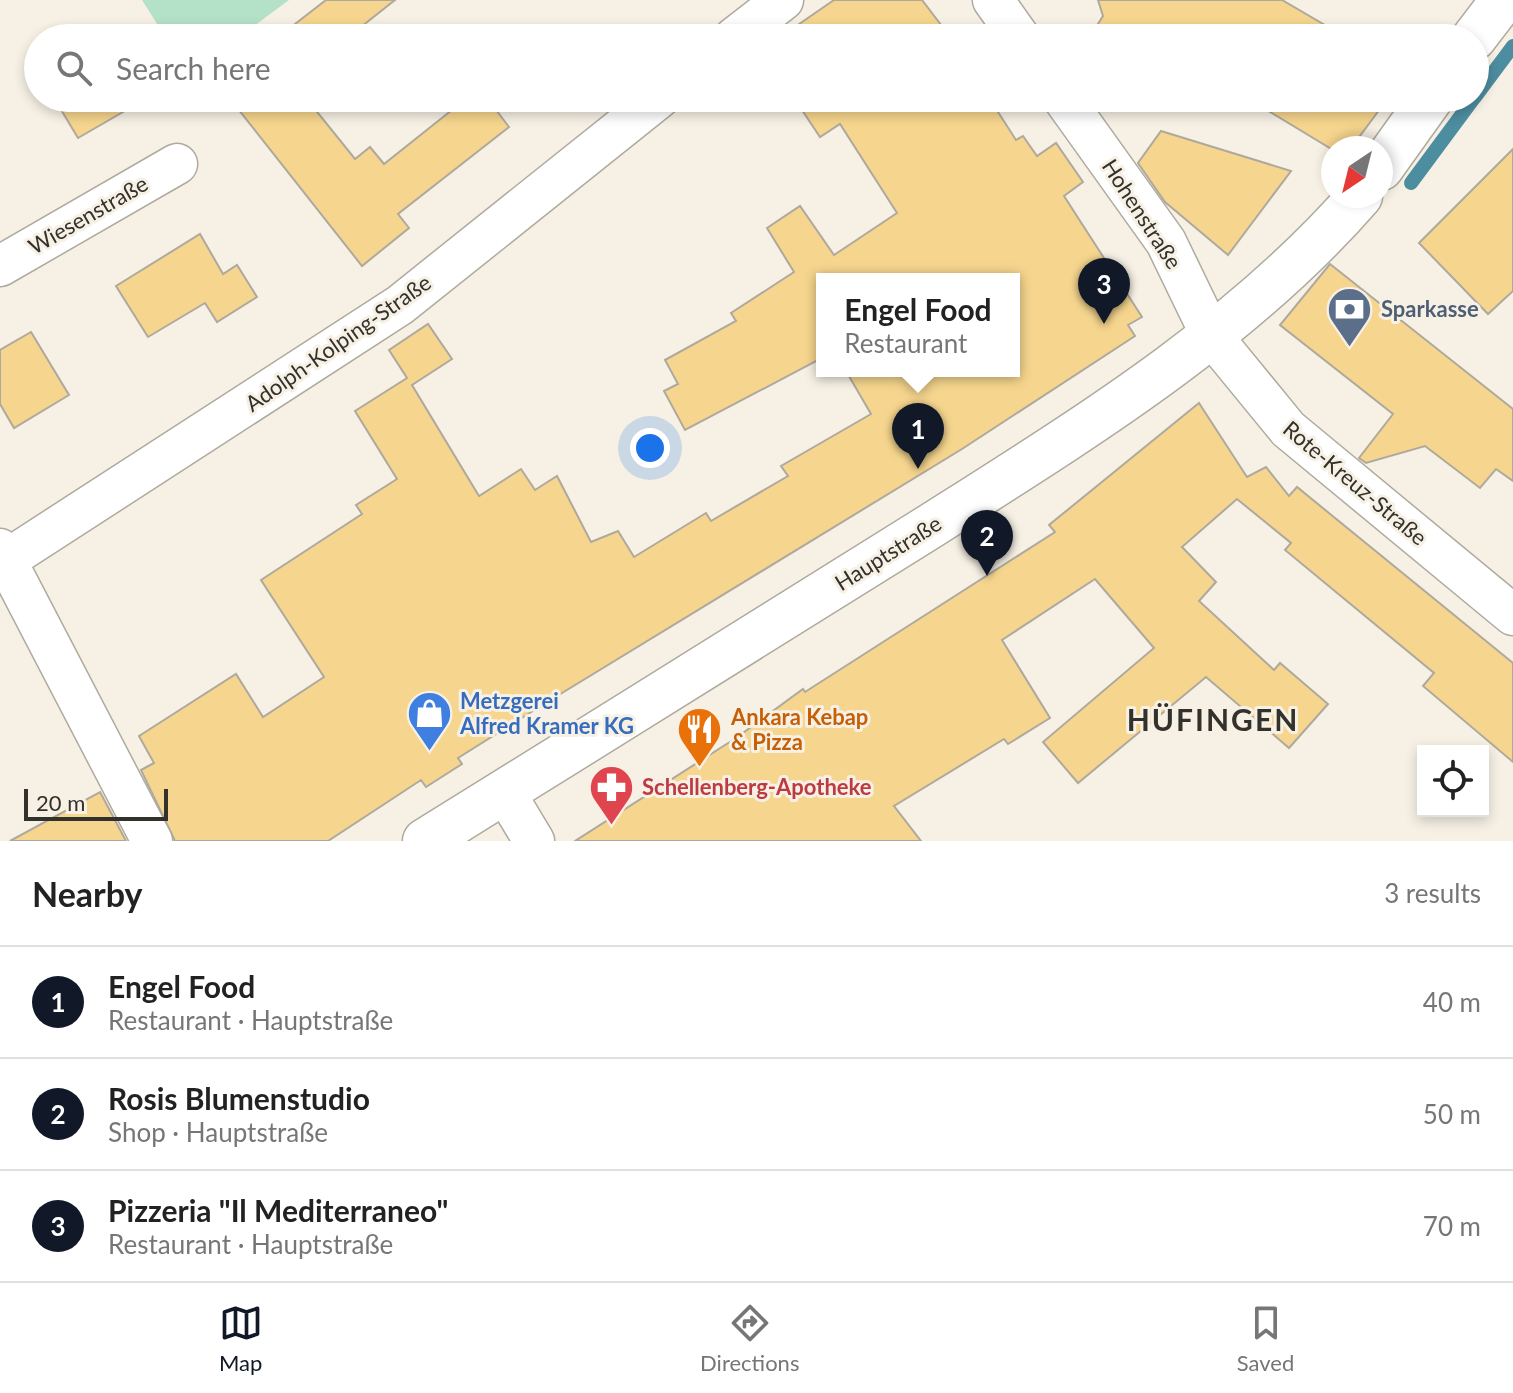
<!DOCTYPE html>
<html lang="en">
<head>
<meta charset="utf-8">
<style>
  body { margin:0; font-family:Lato,sans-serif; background:#f6f6f6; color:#222 }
  .controls { position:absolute; right:24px; bottom:24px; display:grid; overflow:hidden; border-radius:0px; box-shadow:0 4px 12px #0003 }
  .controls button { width:72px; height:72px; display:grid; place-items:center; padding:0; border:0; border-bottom:2px solid #e0e0e0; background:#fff; color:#222; font:40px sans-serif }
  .compass { position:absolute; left:1321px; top:136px; width:72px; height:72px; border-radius:50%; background:#fff; box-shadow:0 4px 12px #0003; rotate:215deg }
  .scale { position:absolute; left:24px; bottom:20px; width:144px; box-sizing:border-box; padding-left:8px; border:4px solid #33312c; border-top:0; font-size:22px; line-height:28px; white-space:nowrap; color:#33312c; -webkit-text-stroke:6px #f7f1e5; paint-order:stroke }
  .you { position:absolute; left:650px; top:448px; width:28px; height:28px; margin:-20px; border:6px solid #fff; border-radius:50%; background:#1a73e8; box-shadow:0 0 0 12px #1a73e833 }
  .badge { display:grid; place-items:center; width:52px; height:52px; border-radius:50%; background:#111827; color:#fff; font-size:26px; font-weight:700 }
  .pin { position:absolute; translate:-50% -66px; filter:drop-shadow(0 2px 4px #0008) }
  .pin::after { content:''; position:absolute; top:42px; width:28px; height:24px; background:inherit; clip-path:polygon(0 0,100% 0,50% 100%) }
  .popup { position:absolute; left:816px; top:273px; width:204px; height:104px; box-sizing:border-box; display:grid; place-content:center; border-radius:0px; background:#fff; filter:drop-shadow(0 2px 6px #0005); font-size:26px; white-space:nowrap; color:#767676 }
  .popup b { font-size:30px; color:#222 }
  .popup::after { content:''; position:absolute; left:50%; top:100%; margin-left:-16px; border:16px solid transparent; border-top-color:#fff }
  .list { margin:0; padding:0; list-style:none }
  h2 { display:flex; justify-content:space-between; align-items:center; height:104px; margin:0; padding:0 32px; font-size:34px }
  h2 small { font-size:26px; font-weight:400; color:#767676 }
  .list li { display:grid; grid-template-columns:52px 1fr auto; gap:24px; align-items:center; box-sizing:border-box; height:112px; padding:0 32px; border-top:2px solid #e0e0e0 }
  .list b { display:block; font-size:30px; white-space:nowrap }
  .list p { margin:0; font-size:26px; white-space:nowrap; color:#767676 }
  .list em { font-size:26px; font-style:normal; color:#767676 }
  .icon { flex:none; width:44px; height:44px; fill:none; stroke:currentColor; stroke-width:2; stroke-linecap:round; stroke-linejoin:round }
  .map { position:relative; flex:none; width:1513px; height:841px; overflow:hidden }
  .search { position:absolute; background:#fff; box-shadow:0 4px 12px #0003; left:24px; right:24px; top:24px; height:88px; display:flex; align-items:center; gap:20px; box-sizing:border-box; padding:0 28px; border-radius:44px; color:#767676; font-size:30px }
  .sheet { height:440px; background:#fff }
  nav { display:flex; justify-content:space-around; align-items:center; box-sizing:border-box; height:112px; border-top:2px solid #e0e0e0; background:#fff; font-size:22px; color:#767676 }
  nav a { display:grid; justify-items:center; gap:4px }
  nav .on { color:#111827 }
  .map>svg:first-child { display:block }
  .green { fill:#b4e2c9 }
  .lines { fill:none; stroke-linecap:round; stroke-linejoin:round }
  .stream { stroke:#4d8da0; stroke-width:14 }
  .building { fill:#f6d68e; stroke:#afa99d; stroke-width:2 }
  .street-casing { stroke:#afaa9e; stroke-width:43 }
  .secondary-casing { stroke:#afaa9e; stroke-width:47 }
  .street { stroke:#fff; stroke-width:40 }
  .secondary { stroke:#fff; stroke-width:44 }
  .labels { text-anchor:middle; stroke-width:6; stroke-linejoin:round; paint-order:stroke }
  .street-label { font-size:22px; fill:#33312c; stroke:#f7f1e5 }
  .service-label { font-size:22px; font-weight:bold; fill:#4e5e75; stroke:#f7f1e5; text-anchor:start }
  .shop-label { font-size:22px; font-weight:bold; fill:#366cbe; stroke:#f7f1e5; text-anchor:start }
  .food-label { font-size:22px; font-weight:bold; fill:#c56008; stroke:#f7f1e5; text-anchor:start }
  .health-label { font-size:22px; font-weight:bold; fill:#be3a42; stroke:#f7f1e5; text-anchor:start }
  .district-label { font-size:30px; font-weight:bold; letter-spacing:2px; fill:#33312c; stroke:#f7f1e5 }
</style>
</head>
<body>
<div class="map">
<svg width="1513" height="841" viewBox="0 0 1513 841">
  <rect width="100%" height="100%" fill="#f7f1e5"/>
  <path class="green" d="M142,0h147l-51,38h-72z"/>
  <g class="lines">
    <g class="stream">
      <path d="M1475,97l38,-51"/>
      <path d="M1411,183l63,-85"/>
    </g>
  </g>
  <g class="building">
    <path d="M326,0h69l-48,38h-70z"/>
    <path d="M834,0h88l29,38h-172z"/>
    <path d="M1098,0h184l65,38h-258l14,-22z"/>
    <path d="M54,98h76l6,10h-6l-52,30z"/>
    <path d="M234,98h72l49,61 15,-12 14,17 83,-66h20l22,29 -111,87 11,14 -47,38 -131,-166z"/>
    <path d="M794,98h195l27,42 7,-4 14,20 19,-13 27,39 -19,14 78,121 -14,8 7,11 -173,113 -418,255 -86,54 4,6 -36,23 -5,-7 -93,61h-153l-34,-71 13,-7 -15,-27 97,-62 27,43 61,-40 -63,-97 101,-66 -6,-9 41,-26 -42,-68 52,-33 -18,-28 39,-26 24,35 -40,26 67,111 42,-27 14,21 22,-14 34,66 27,-11 16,26 72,-44 5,8 77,-45 -7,-10 90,-52 -25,-43h168v-92h-192v79l-137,72 -21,-39 14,-7 -13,-24 71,-39 -5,-8 63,-41 -27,-44 33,-22 34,49 63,-42 -57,-89 -20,13z"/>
    <path d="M1247,98h141l-37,50 -18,2z"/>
    <path d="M1161,131l130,40 -63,84 -63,-53 -27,-39z"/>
    <path d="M1513,149v142l-25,23 -69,-71z"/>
    <path d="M200,234l23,40 14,-9 20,32 -40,25 -12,-19 -57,34 -32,-51z"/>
    <path d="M1330,264l183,145v72l-17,-12 -16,19 -55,-42 -59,17 -7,-5 34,-44 -113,-89z"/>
    <path d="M31,332l38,63 -55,33 -14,-24v-54z"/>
    <path d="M1199,403l48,74 19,-10 23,29 8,-9 216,176v99l-90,-76 11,-13 -149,-123 6,-7 -54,-44 -55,48 34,35 -17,19 75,69 6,-7 48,41 -39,44 -83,-71 -128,106 -35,-41 111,-94 -59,-69 -93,61 48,78 -42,26 -4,-5 -110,67 27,35h-346l161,-103 67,-49 2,3 250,-160 -6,-7z"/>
    <path d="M100,792l26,49h-116z"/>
  </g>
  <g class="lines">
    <defs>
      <g id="street">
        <path d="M993,0l27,38"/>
        <path d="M734,38l49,-38"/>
        <path d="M1063,98l103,144 45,93 77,94 225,186"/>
        <path d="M0,266l177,-102"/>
        <path d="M0,549l152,292"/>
        <path d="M0,564l400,-259 259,-207"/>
        <path d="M504,791l30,50"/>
      </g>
      <g id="secondary">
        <path d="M1474,38l29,-38"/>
        <path d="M1381,168l50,-70"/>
        <path d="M425,841c168,-105 336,-208 504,-314 151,-96 312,-194 431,-331"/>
      </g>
    </defs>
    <use href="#street" class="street-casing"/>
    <use href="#secondary" class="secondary-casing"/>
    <use href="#street" class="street"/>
    <use href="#secondary" class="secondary"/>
  </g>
  <defs>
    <symbol id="bank-pin" viewBox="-11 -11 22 30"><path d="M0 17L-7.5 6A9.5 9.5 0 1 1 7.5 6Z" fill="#5c6f8a" stroke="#f7f1e5"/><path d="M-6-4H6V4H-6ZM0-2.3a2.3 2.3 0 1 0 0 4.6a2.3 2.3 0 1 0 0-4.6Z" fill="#fff"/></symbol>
    <symbol id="shop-pin" viewBox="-11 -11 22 30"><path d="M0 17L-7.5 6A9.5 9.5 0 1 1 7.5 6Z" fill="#3f7fe0" stroke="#f7f1e5"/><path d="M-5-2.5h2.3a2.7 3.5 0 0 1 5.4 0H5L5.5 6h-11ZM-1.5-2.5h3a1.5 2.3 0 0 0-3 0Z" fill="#fff"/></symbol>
    <symbol id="restaurant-pin" viewBox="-11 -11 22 30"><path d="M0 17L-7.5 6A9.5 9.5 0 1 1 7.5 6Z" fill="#e8710a" stroke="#f7f1e5"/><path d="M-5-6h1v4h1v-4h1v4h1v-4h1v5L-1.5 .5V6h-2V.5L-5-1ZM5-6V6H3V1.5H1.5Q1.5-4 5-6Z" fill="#fff"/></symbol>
    <symbol id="pharmacy-pin" viewBox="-11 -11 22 30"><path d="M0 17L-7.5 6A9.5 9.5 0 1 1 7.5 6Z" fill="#e0444e" stroke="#f7f1e5"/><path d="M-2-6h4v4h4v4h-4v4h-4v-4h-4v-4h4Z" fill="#fff"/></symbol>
  </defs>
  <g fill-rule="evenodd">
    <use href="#bank-pin" x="1324" y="284" width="51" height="69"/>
    <use href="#shop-pin" x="404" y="688" width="51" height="69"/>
    <use href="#restaurant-pin" x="674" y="704" width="51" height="69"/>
    <use href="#pharmacy-pin" x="586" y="762" width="51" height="69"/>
  </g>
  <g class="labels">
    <g class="street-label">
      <text transform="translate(1142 214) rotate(57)" y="8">Hohenstraße</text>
      <text transform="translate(88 215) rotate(-30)" y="8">Wiesenstraße</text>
      <text transform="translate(338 343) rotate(-35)" y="8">Adolph-Kolping-Straße</text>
      <text transform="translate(1355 483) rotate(40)" y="8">Rote-Kreuz-Straße</text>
      <text transform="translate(888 553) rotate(-32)" y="8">Hauptstraße</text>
    </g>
    <g class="service-label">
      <text x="1381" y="317">Sparkasse</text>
    </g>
    <g class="shop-label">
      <text x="460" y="709">Metzgerei<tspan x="460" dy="25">Alfred Kramer KG</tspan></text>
    </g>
    <g class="food-label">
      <text x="731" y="725">Ankara Kebap<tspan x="731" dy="25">&amp; Pizza</tspan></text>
    </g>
    <g class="health-label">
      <text x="642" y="795">Schellenberg-Apotheke</text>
    </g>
    <g class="district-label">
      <text x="1213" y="731">HÜFINGEN</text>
    </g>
  </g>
</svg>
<div class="controls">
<button><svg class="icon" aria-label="locate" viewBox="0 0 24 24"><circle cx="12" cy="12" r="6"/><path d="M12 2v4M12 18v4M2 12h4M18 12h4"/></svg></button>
</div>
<svg class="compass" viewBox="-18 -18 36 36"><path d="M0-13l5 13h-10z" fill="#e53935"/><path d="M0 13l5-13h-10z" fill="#767676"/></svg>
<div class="scale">20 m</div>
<div class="you"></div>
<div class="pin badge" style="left:918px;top:469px">1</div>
<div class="popup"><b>Engel Food</b>Restaurant</div>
<div class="pin badge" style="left:987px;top:576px">2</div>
<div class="pin badge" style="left:1104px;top:324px">3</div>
<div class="search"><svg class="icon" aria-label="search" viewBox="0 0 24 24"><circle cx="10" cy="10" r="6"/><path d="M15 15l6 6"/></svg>Search here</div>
</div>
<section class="sheet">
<h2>Nearby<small>3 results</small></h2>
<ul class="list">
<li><span class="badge">1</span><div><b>Engel Food</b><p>Restaurant · Hauptstraße</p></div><em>40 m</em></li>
<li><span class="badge">2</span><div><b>Rosis Blumenstudio</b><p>Shop · Hauptstraße</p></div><em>50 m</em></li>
<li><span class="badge">3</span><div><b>Pizzeria &quot;Il Mediterraneo&quot;</b><p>Restaurant · Hauptstraße</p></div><em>70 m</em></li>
</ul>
</section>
<nav>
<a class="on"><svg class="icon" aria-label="map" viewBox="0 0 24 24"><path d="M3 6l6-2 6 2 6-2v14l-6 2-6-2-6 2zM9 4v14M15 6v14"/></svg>Map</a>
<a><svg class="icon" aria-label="directions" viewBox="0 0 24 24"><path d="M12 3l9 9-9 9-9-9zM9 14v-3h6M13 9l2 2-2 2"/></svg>Directions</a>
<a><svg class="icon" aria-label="saved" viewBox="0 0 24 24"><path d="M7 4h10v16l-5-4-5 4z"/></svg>Saved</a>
</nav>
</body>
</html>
